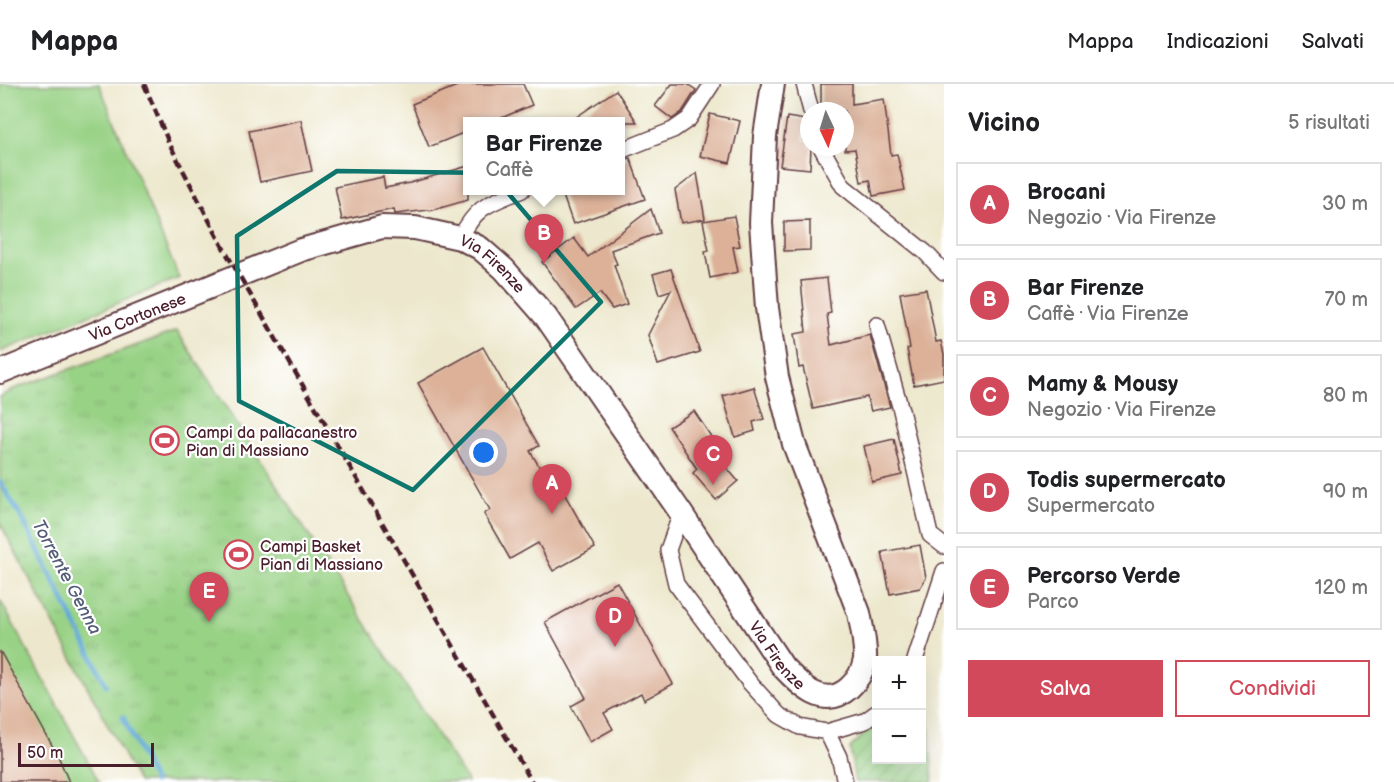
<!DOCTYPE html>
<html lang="it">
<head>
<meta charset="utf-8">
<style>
  body { margin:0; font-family:"Balsamiq Sans",sans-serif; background:#f2f2f2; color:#202124 }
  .controls { position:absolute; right:18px; bottom:18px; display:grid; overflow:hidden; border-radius:0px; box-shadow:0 6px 24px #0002 }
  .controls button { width:54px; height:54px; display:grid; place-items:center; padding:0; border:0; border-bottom:2px solid #e0e0e0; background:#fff; color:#202124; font:30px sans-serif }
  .compass { position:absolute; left:800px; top:18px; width:54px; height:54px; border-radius:50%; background:#fff; box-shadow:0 6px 24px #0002; rotate:176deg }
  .scale { position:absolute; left:18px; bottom:15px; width:136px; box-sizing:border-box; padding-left:6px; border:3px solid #4a1f2b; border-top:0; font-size:16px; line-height:21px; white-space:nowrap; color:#4a1f2b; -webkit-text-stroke:4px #fff; paint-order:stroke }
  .you { position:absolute; left:484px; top:369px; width:21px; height:21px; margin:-15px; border:4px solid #fff; border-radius:50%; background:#1a73e8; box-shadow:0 0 0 9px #1a73e833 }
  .badge { display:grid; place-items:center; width:39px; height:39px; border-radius:50%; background:#d1495b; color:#fff; font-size:20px; font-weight:700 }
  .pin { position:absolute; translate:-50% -50px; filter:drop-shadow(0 2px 3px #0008) }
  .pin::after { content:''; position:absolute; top:32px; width:21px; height:18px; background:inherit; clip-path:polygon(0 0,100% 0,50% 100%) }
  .popup { position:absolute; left:463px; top:33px; width:162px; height:78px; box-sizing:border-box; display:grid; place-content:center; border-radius:0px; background:#fff; filter:drop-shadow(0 2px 4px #0005); font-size:20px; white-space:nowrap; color:#757577 }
  .popup b { font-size:22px; color:#202124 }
  .popup::after { content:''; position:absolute; left:50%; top:100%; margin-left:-12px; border:12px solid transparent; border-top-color:#fff }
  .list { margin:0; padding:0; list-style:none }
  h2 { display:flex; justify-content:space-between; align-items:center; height:78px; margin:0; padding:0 24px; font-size:26px }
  h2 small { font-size:20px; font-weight:400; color:#757577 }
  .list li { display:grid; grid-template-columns:39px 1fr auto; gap:18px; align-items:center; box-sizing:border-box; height:84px; margin:0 12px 12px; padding:0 12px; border:2px solid #e0e0e0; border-radius:0px }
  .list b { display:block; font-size:22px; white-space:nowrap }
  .list p { margin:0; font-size:20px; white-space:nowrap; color:#757577 }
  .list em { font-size:20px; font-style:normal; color:#757577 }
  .actions { display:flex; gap:12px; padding:18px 24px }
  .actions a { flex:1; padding:14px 0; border:2px solid #d1495b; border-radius:0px; text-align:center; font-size:21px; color:#d1495b }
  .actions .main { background:#d1495b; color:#fff }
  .map { position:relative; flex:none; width:944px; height:698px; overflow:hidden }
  header { display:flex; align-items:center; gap:36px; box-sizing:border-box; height:84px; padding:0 30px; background:#fff; border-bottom:2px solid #e0e0e0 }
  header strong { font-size:28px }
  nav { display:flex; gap:33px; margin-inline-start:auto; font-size:21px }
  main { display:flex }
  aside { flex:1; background:#fff }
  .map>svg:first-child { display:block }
  .grass { fill:#98d285; stroke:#717858; stroke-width:1.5 }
  .park { fill:url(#park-tufts); stroke:#717858; stroke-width:1.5 }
  .garden { fill:url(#garden-furrows); stroke:#717858; stroke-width:1.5 }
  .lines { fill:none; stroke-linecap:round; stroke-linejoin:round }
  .stream { stroke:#60a9d7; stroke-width:5 }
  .building { fill:#dcb198 }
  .street-casing { stroke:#623d43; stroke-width:18 }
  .secondary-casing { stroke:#623d43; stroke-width:26 }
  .street { stroke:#fff; stroke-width:15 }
  .secondary { stroke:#fff; stroke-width:22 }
  .rail { stroke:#4a1f2b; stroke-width:4.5; stroke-dasharray:9 4.5; stroke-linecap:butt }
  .marked { fill:none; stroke:#0f766e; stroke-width:4.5; stroke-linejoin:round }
  .labels { text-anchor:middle; stroke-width:4.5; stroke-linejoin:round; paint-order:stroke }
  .street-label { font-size:16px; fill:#4a1f2b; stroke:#fff }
  .poi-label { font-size:16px; fill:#4a1f2b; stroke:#fff; text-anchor:start }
  .water-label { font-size:18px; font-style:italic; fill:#545d78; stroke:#fff }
</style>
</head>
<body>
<header>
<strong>Mappa</strong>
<nav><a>Mappa</a><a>Indicazioni</a><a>Salvati</a></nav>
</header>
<main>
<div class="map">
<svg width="944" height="698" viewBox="0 0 944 698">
  <defs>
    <pattern id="park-tufts" width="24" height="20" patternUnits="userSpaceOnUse" patternTransform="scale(1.5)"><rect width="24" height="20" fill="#98d285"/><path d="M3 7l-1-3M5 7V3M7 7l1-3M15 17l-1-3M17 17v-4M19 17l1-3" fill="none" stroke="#84b473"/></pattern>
    <pattern id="garden-furrows" width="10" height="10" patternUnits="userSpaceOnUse" patternTransform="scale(1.5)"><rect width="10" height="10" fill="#98d285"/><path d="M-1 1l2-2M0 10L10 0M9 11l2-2" fill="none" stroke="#84b473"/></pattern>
  </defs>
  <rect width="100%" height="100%" fill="#fff"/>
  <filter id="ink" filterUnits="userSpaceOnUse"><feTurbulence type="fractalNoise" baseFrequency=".0167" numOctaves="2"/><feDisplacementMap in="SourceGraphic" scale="12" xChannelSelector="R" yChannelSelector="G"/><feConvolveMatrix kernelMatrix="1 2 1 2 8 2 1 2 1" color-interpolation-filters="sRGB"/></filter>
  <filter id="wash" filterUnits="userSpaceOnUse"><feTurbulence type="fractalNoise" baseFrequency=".008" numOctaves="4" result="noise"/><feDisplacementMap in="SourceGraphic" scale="24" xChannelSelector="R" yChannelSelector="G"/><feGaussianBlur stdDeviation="1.35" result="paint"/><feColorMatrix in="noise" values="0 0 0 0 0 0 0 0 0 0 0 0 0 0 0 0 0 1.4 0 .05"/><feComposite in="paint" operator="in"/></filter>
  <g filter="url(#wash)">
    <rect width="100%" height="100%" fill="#ede8cd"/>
    <g class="grass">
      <path d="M0,0h99l80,194 -179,74z"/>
      <path d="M0,516l99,182h-99z"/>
    </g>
    <path class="park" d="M177,247l291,451h-330l-138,-259v-126l11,-7z"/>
    <path class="garden" d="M926,600l7,98h-78l-5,-34 26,-26v38h46v-72z"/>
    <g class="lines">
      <g class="stream">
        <path d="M0,398l23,38 83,165"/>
        <path d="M123,633l31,65"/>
      </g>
    </g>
    <g id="blocks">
      <g class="building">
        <path d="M462,0h61l9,21 -40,17h-24v9l-39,16 -17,-43z"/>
        <path d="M672,0h15l9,6 -14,22 -10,7 -17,-13z"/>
        <path d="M821,0h31v20l32,-5 7,56 6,-1 8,36 -32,6 -3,-16 -9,2 -6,-33 -10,1v-39h-24z"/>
        <path d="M616,6l21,32h-68z"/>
        <path d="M710,30l30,7 -10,42 -30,-7z"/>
        <path d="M787,33l19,3 -3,20 6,1v6h2l-1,22 -30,-3z"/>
        <path d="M301,36l11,51 -52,11 -11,-51z"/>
        <path d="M630,74l15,41 -72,25 -12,-34h60v-30z"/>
        <path d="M468,82v34l-38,11 -1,-1 -34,4 -1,-5 -52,11 -7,-33 48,-10 2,11 25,-5z"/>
        <path d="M697,89l8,46 -24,4 -6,-33z"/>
        <path d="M651,125l8,24 -48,17 6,14 -3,1 13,39 -15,5 -12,-16 -24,16 -34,-47 32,-24 14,19z"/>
        <path d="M734,132l6,30 -7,1 5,25 -28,6 -5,-26 4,-1 -6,-30z"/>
        <path d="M810,137v29l-26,1v-29z"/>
        <path d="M671,185l29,83 -42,13 -10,-30 23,-45 -12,4 -6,-20z"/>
        <path d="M827,194l4,35 -4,1 4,31 39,-10 20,72 -19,4 -4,-14 -54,12 -10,-42 -4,1 -5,-34 12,-2 -5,-51z"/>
        <path d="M926,205l10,53 5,-1 3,13v25l-30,6 -7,-36 3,-1 -10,-55z"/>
        <path d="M483,263l56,99 -9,5 19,32 7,-4 39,69 -42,23 -15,-28 -28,16 -26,-45 6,-4 -72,-127z"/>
        <path d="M754,303l10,32 -11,3 2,9 -20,6 -12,-41z"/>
        <path d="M694,327l26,39 -6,3 24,28 -22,19 -23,-27 4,-4 -28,-42z"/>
        <path d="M894,355l8,36 -30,7 -8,-36z"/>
        <path d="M920,461l6,33 -6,10 -30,6 -8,-42z"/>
        <path d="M617,498l56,102 -29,16 -3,-7 -37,20 9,16 -23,13 -19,-36 15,-8 -41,-76z"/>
        <path d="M0,567l59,107 10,24h-69z"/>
      </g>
    </g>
  </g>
  <g filter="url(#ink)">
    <use href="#blocks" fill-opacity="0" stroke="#623d43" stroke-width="1.5"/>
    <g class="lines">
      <defs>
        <g id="street">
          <path d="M804,0l7,27"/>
          <path d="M821,63l22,39 82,66 19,20"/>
          <path d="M620,67l53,-21 16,-11 23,-35"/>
          <path d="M460,154c18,-34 29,-34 62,-48"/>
          <path d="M877,241l24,85 29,125 14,11"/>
          <path d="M681,429l-13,37 8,34 74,99 29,32 21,12 27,5 38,-11 11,-8"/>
          <path d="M915,576l29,-89"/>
          <path d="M827,648l12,25 6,25"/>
        </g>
        <g id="secondary">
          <path id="s1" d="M0,288l301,-122 81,-23 33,1 45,10 20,10 24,21 42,48 135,196 102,154c18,19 41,43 66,21 8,-7 14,-18 16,-28 1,-16 -3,-32 -6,-47l-65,-169 -17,-67 -10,-69 -6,-85 4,-87 8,-52"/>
        </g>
      </defs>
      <use href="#street" class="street-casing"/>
      <use href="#secondary" class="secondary-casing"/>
      <use href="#street" class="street"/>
      <use href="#secondary" class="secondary"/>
      <path class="rail" d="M144,0l25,59 55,106 308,533"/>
    </g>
  </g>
  <path class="marked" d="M337,87l154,2 110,129 -188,188 -174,-89 -2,-165z"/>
  <defs>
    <symbol id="stadium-ring" viewBox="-11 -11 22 22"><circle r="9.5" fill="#fff" stroke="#d1495b" stroke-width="1.5"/><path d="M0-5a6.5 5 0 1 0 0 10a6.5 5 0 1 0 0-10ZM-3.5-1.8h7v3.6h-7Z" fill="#d1495b"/></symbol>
  </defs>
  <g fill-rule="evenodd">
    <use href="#stadium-ring" x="148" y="340" width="33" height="33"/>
    <use href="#stadium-ring" x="222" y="454" width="33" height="33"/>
  </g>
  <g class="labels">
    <g class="street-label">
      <text dy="6" stroke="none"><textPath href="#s1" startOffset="530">Via Firenze</textPath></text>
      <text dy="6" stroke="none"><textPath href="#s1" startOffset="148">Via Cortonese</textPath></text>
      <text dy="6" stroke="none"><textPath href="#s1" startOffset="1016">Via Firenze</textPath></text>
    </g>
    <g class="poi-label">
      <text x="186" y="354">Campi da pallacanestro<tspan x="186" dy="18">Pian di Massiano</tspan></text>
      <text x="260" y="468">Campi Basket<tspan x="260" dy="18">Pian di Massiano</tspan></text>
    </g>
    <g class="water-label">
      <text transform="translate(67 493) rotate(62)" y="6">Torrente Genna</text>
    </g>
  </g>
</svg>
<div class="controls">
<button>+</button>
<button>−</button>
</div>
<svg class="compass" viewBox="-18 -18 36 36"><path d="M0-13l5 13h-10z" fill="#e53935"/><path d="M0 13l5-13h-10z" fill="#757577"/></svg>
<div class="scale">50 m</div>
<div class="you"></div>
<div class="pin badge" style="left:552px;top:430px">A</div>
<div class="pin badge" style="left:544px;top:180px">B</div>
<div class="popup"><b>Bar Firenze</b>Caffè</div>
<div class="pin badge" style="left:713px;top:401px">C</div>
<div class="pin badge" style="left:615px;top:563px">D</div>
<div class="pin badge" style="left:209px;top:538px">E</div>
</div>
<aside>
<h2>Vicino<small>5 risultati</small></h2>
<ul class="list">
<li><span class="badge">A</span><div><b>Brocani</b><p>Negozio · Via Firenze</p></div><em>30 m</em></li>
<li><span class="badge">B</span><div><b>Bar Firenze</b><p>Caffè · Via Firenze</p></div><em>70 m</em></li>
<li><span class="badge">C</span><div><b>Mamy &amp; Mousy</b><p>Negozio · Via Firenze</p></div><em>80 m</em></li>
<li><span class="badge">D</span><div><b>Todis supermercato</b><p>Supermercato</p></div><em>90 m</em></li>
<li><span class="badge">E</span><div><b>Percorso Verde</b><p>Parco</p></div><em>120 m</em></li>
</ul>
<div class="actions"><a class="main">Salva</a><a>Condividi</a></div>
</aside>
</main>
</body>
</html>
